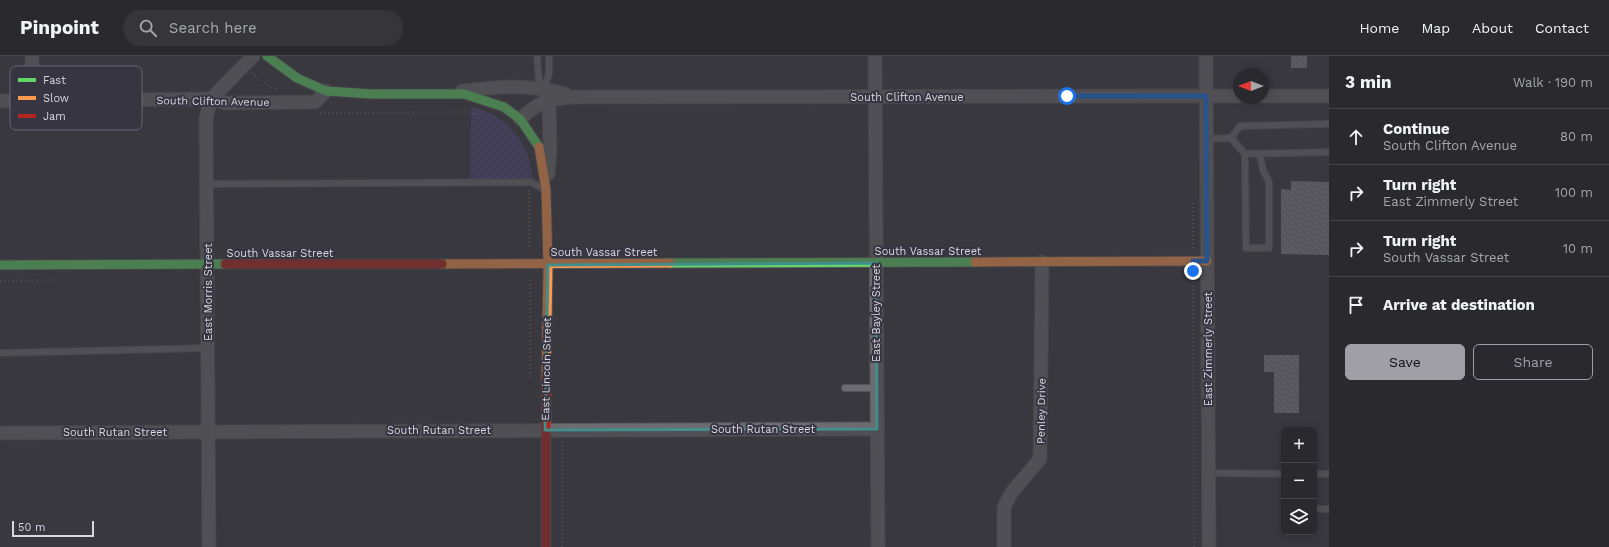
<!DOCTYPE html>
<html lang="en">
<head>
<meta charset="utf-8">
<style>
  body { margin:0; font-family:"Work Sans",sans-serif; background:#36363a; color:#f1f3f6 }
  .controls { position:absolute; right:12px; bottom:12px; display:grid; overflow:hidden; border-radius:6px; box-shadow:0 2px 10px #0003 }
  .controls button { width:36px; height:36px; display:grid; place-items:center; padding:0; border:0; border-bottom:1px solid #46464a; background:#2a2a2e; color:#f1f3f6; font:20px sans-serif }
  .compass { position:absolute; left:1233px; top:12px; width:36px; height:36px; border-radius:50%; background:#2a2a2e; box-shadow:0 2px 10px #0003; rotate:270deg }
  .scale { position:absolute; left:12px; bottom:10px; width:82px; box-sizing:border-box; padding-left:4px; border:2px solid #d8d7df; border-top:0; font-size:11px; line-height:14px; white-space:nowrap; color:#d8d7df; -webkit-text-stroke:3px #363541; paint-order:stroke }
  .stop { position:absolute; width:12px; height:12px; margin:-9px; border:3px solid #1a73e8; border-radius:50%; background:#fff }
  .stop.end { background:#1a73e8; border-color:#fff; box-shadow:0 1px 4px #0008 }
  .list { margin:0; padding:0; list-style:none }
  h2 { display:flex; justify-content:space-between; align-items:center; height:52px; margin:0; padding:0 16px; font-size:17px }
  h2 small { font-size:13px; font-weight:400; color:#a5a7aa }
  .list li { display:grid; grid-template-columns:26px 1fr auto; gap:12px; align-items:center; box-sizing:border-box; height:56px; padding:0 16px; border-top:1px solid #46464a }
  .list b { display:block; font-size:15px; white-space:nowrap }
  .list p { margin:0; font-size:13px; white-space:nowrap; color:#a5a7aa }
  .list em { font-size:13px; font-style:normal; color:#a5a7aa }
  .actions { display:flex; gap:8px; padding:12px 16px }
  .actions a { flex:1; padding:9px 0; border:1px solid #a09fa7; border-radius:6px; text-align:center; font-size:14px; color:#a09fa7 }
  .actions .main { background:#a09fa7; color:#111 }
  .icon { flex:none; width:22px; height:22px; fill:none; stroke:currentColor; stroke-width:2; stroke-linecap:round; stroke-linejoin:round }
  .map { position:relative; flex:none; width:1329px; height:491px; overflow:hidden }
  header { display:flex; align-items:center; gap:24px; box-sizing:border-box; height:56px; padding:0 20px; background:#2a2a2e; border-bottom:1px solid #46464a }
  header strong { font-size:19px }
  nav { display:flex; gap:22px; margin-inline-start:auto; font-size:14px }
  .search { width:280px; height:36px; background:#36363a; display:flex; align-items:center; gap:10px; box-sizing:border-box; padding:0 14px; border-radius:22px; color:#a5a7aa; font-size:15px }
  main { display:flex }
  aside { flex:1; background:#2a2a2e }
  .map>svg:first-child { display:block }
  .green { fill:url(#green-dots) }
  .building { fill:url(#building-back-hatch) }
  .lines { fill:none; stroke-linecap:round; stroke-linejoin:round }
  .lane-casing { stroke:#55545a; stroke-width:8 }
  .street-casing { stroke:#55545a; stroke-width:15 }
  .fast-casing { stroke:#55545a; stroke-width:11 }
  .slow-casing { stroke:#55545a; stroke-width:11 }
  .jam-casing { stroke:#55545a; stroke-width:11 }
  .path { stroke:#6c6b70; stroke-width:2; stroke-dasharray:1 3; stroke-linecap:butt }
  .lane { stroke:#6c6b70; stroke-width:6 }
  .street { stroke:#6c6b70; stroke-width:13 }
  .fast { stroke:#63d668; stroke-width:9 }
  .slow { stroke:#ff974d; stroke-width:9 }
  .jam { stroke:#b3261e; stroke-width:9 }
  .route { stroke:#1a73e8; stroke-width:5 }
  .marked { fill:none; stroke:#418e8a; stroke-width:3; stroke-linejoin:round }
  .labels { text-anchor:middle; stroke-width:4; stroke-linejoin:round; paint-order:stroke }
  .street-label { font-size:11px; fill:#d8d7df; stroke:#363541 }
  .key { fill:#363541; stroke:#676670; stroke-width:1 }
  .key-label { font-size:11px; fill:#d8d7df }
</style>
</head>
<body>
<header>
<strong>Pinpoint</strong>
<div class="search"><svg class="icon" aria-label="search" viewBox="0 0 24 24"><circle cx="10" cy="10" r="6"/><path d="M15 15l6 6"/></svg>Search here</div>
<nav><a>Home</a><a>Map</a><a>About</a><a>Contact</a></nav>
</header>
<main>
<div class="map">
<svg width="1329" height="491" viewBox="0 0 1329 491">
  <defs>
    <pattern id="green-dots" width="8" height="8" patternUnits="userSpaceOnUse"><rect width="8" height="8" fill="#4c4473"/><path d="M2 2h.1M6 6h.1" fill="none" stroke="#655e86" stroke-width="1.8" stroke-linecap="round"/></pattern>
    <pattern id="building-back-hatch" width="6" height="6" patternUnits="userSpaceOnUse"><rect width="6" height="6" fill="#84848a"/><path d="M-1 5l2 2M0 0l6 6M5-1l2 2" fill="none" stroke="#6d6c71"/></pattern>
  </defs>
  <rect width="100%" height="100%" fill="#38383e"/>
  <path class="green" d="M471,51c38,7 60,38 62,76h-63z"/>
  <g class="building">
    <rect x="1291" y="0" width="16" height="12"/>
    <path d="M1291,125l38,1v73l-48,-1v-65l10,1z"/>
    <path d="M1264,299h35v58h-25v-41h-10z"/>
  </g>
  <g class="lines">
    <defs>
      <g id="lane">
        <path d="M537,0l2,25 5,8 5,-15v-18"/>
        <path d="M1231,82l14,16 83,-2 1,-1"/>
        <path d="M1231,82l9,-12 89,-2"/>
        <path d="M1207,83l24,-1"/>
        <path d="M1245,98l1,94h23v-66l-6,-12 -3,-16"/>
        <path d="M207,128l324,-2 12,7"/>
        <path d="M0,297l208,-5"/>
        <path d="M845,332h32"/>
        <path d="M1209,417l75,1"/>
        <path d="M1314,418h15"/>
        <path d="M1314,453h15"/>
      </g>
      <g id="street">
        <path d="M32,0v45"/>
        <path d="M875,0l3,491"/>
        <path d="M1206,0l3,491"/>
        <path d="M462,35c38,-5 65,-7 103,3"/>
        <path d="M546,37l3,6 1,54 -2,21"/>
        <path d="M1263,40h66"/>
        <path d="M0,45l211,-2 15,4 89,-1 11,-11"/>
        <path d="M520,63c22,-19 26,-20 54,-22l665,-1"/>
        <path d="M0,377l877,-4"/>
        <path d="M209,491l-3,-429 5,-19 42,-43"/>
        <path d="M1004,491v-40l8,-15 28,-33 2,-197"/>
      </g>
      <g id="fast">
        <path d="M267,0l30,22 29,13 46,3h92l40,13 16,12 19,28"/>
        <path d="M670,207l305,-1"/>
        <path d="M0,209l225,-1"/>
      </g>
      <g id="slow">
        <path d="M539,91l7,43 2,75 -2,113"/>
        <path d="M975,206l232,-1"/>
        <path d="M442,208l228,-1"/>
      </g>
      <g id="jam">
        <path d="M225,208h217"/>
        <path d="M546,322v169"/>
      </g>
    </defs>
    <use href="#lane" class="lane-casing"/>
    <use href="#street" class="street-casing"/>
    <use href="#fast" class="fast-casing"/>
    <use href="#slow" class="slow-casing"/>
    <use href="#jam" class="jam-casing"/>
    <g class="path">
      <path d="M252,17l15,12 11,5"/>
      <path d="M320,57l146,-1 11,2"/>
      <path d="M529,134v60"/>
      <path d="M1193,192v-48"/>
      <path d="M1193,218l1,273"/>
      <path d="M530,220v104"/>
      <path d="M0,225l54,-1"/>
      <path d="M562,386v105"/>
    </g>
    <use href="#lane" class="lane"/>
    <use href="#street" class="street"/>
    <use href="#fast" class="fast"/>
    <use href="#slow" class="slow"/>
    <use href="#jam" class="jam"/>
  </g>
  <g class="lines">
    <path class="route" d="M1067,40h139l1,165h-14v10"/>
  </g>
  <path d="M0 0H1329V491H0ZM876,207l1,166 -332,1 3,-165z" fill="#38383e" fill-opacity=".55" fill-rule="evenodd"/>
  <path class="marked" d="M876,207l1,166 -332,1 3,-165z"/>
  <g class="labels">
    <g class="street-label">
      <text x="907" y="45">South Clifton Avenue</text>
      <text transform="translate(213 45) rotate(1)" y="4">South Clifton Avenue</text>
      <text x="928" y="199">South Vassar Street</text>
      <text x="604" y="200">South Vassar Street</text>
      <text x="280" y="201">South Vassar Street</text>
      <text transform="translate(208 236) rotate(-90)" y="4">East Morris Street</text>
      <text transform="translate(876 257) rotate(-90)" y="4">East Bayley Street</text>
      <text transform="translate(1208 293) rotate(-90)" y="4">East Zimmerly Street</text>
      <text transform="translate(546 313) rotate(-89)" y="4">East Lincoln Street</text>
      <text transform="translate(1041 355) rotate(-89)" y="4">Penley Drive</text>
      <text x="763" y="377">South Rutan Street</text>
      <text x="439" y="378">South Rutan Street</text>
      <text x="115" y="380">South Rutan Street</text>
    </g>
  </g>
  <rect x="10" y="10" width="132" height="64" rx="6" class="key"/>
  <rect x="18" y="22" width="18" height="4" fill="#63d668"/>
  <rect x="18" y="40" width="18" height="4" fill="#ff974d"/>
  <rect x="18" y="58" width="18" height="4" fill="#b3261e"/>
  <g class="key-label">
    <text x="43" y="28">Fast</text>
    <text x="43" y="46">Slow</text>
    <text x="43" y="64">Jam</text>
  </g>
</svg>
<div class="controls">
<button>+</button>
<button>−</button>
<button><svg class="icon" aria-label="layers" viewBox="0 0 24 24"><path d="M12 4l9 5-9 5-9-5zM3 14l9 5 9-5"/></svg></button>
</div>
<svg class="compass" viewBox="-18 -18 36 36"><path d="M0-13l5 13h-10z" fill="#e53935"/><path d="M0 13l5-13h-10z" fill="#a5a7aa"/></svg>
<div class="scale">50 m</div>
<div class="stop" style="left:1067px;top:40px"></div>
<div class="stop end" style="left:1193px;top:215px"></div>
</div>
<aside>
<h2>3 min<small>Walk · 190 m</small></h2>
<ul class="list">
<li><svg class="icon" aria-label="ahead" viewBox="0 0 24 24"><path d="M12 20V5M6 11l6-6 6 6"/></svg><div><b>Continue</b><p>South Clifton Avenue</p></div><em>80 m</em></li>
<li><svg class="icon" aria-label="right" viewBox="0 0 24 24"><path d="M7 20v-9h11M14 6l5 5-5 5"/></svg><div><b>Turn right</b><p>East Zimmerly Street</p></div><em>100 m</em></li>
<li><svg class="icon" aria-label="right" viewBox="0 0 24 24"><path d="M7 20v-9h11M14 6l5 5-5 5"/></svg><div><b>Turn right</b><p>South Vassar Street</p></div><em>10 m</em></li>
<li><svg class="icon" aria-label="arrive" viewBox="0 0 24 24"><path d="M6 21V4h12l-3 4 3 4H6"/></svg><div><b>Arrive at destination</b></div></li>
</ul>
<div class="actions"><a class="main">Save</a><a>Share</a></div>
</aside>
</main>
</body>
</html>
